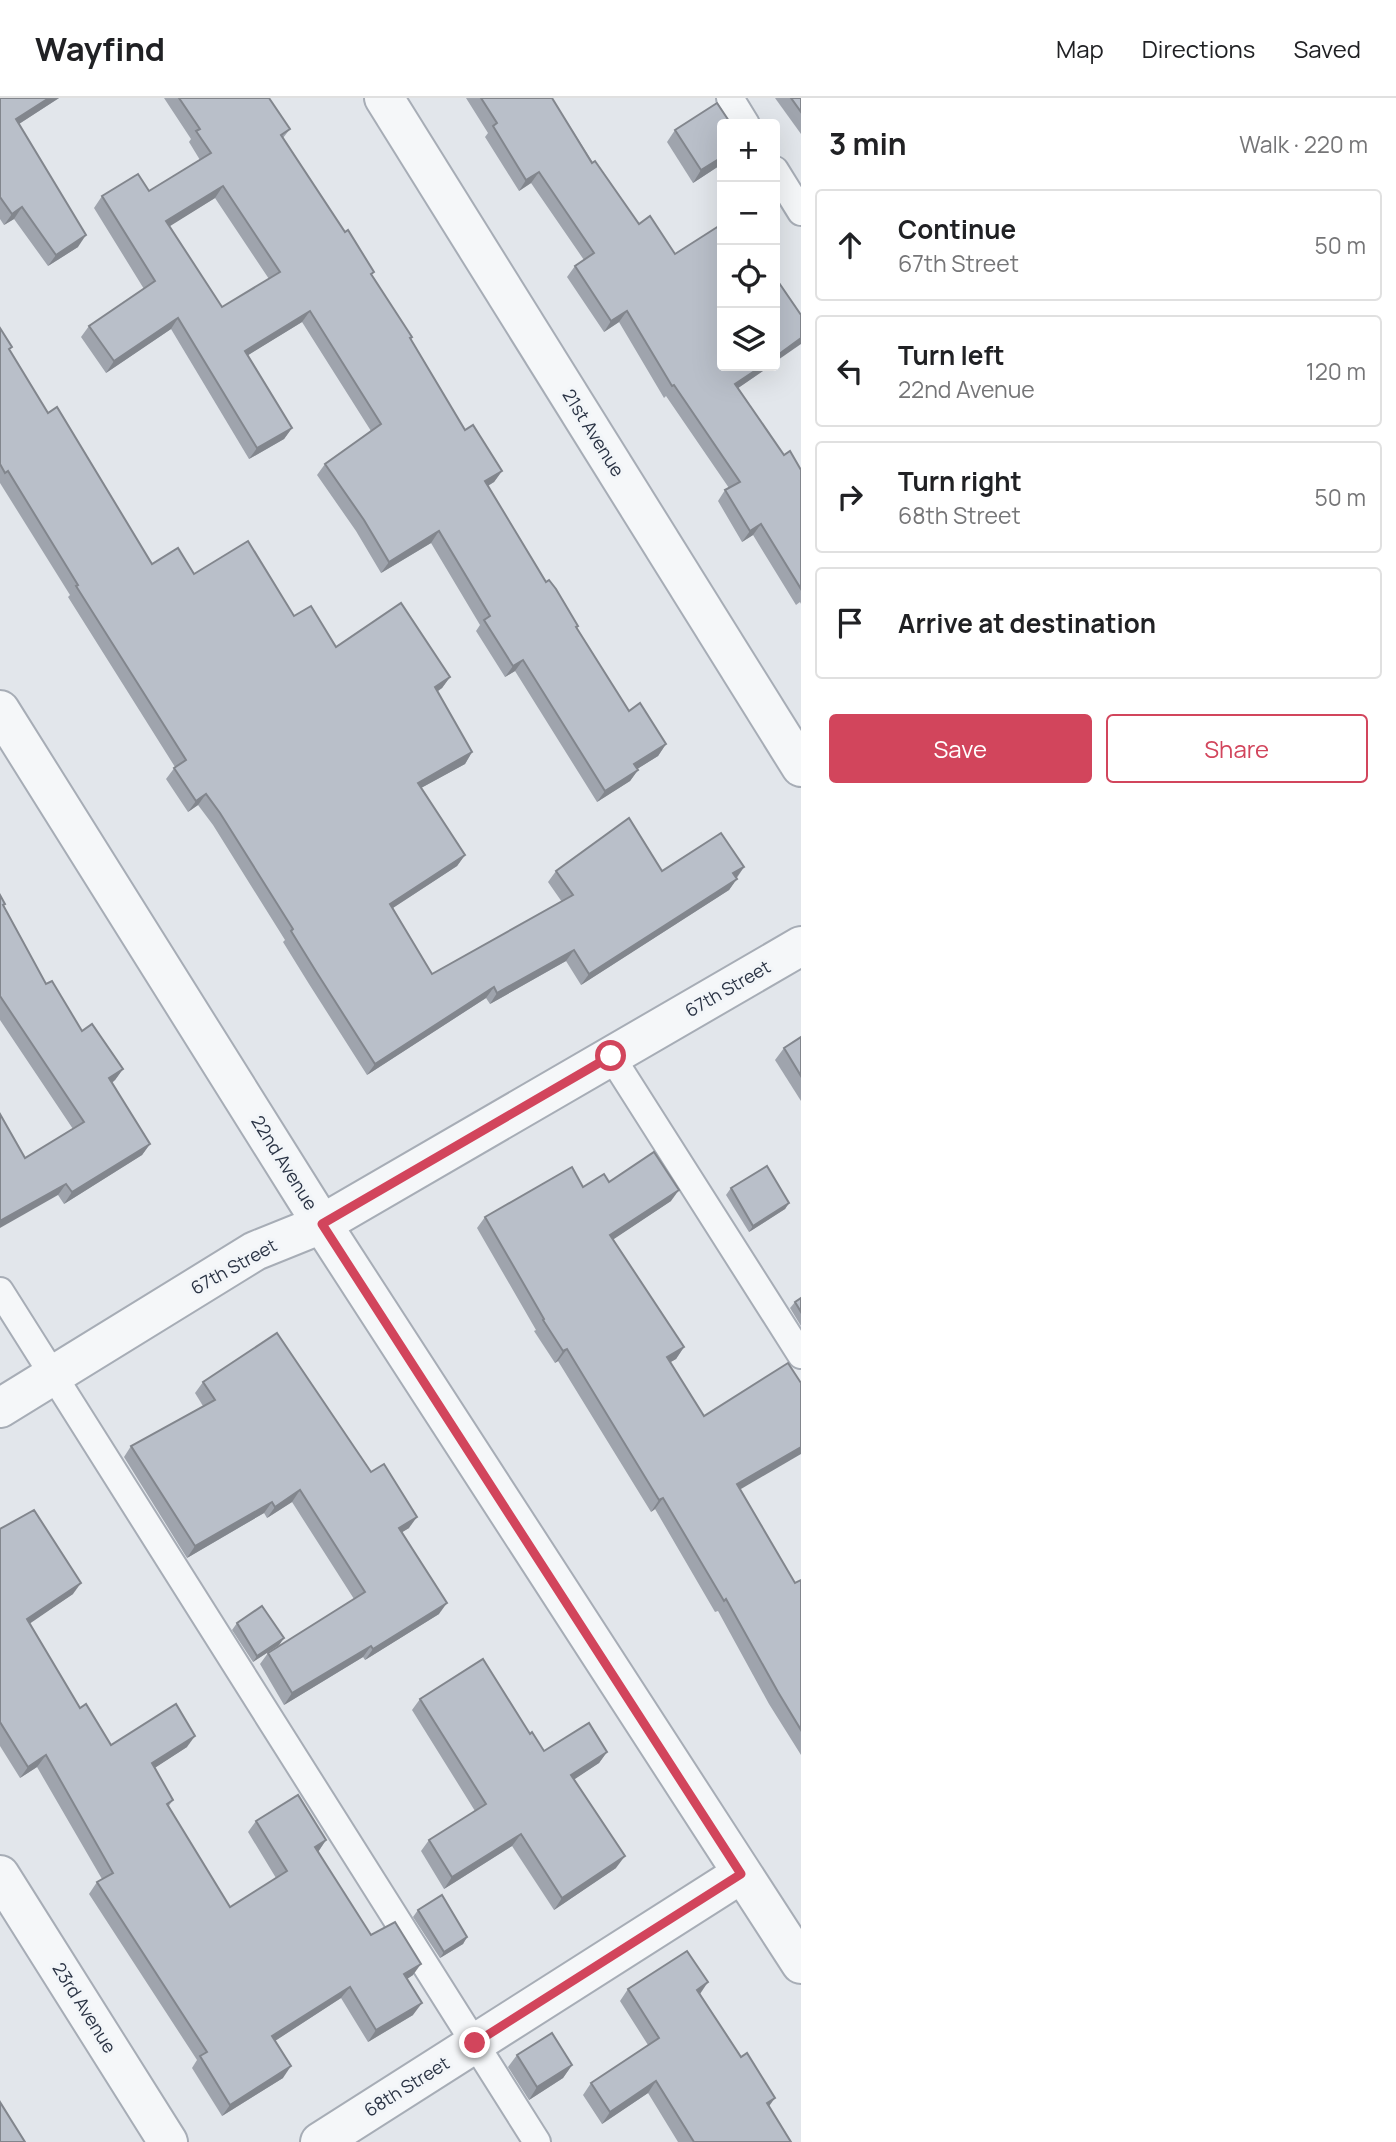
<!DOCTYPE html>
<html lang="en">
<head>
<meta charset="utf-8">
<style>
  body { margin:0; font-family:Manrope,sans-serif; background:#f2f2f2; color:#202124 }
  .controls { position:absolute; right:21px; top:21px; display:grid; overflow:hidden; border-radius:7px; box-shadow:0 7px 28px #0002 }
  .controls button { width:63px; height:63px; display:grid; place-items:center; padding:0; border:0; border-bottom:2px solid #e0e0e0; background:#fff; color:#202124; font:35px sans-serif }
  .stop { position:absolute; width:21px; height:21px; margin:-16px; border:5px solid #d2455c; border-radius:50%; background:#fff }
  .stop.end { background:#d2455c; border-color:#fff; box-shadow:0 2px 7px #0008 }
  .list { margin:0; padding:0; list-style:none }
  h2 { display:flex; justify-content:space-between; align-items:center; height:91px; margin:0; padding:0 28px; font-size:30px }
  h2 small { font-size:23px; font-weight:400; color:#757577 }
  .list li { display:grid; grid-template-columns:46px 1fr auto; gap:21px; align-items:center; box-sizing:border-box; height:112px; margin:0 14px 14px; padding:0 14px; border:2px solid #e0e0e0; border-radius:7px }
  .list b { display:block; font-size:26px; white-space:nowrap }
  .list p { margin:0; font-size:23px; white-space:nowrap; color:#757577 }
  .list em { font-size:23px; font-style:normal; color:#757577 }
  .actions { display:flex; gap:14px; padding:21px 28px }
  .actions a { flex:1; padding:16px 0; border:2px solid #d2455c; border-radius:7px; text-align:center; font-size:24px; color:#d2455c }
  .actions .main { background:#d2455c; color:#fff }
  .icon { flex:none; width:38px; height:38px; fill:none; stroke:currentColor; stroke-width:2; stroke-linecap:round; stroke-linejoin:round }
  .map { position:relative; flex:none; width:801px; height:2044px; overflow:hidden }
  header { display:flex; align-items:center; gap:42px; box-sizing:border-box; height:98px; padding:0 35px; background:#fff; border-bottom:2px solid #e0e0e0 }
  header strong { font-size:33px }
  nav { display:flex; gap:38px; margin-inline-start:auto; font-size:24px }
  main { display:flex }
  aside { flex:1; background:#fff }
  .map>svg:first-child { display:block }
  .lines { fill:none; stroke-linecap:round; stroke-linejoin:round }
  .service-casing { stroke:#a7adb6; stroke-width:30 }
  .minor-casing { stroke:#a7adb6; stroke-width:42 }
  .tertiary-casing { stroke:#a7adb6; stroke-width:42 }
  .service { stroke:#f5f7f9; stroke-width:26 }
  .minor { stroke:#f5f7f9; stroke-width:38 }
  .tertiary { stroke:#f5f7f9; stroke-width:38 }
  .wall { fill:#9fa4ad; fill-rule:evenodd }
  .shaded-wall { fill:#82868d }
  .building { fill:#b9bfc9; stroke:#82868d; stroke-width:2; fill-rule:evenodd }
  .route { stroke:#d2455c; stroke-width:9 }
  .labels { text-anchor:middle; stroke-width:6; stroke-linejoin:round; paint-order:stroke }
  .street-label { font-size:18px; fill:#2a3344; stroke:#f2f5f8 }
</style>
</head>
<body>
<header>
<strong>Wayfind</strong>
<nav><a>Map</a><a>Directions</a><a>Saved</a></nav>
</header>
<main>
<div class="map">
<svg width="801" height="2044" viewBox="0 0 801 2044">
  <rect width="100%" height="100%" fill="#e2e6eb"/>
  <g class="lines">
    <defs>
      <g id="service">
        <path d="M730,0l16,26"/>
        <path d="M775,72l26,42"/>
        <path d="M611,958l190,299"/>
        <path d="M0,1193l537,851"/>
      </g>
      <g id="minor">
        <path d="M384,0l417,669"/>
        <path d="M0,1310l255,-157 67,-27 479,-278"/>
        <path d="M0,1777l168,267"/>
        <path d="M320,2044l421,-268"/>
      </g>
      <path id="tertiary" d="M0,612l322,514 479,740"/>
    </defs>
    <use href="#service" class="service-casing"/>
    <use href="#minor" class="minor-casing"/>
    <use href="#tertiary" class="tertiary-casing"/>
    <use href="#service" class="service"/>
    <use href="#minor" class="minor"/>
    <use href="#tertiary" class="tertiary"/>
  </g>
  <g class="wall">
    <path d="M0,0h59l-40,26 59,123 -30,19 -34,-47 -10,6 -4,-6z"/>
    <path d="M164,0h105l21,31 -7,9 129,199 -1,2 54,91 37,41 -8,11 -6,4 58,96 31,46 52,83 37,33 -8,12 -21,13 1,1 -8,11 -33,21 -82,-131 -10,6 -29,-46 4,-6 -49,-82 -50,30 -25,-42 -39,-56 8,-11 46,-33 -69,-109 -54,33 44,73 -8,11 -35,20 -78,-130 -65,44 -25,-36 8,-11 55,-37 -50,-81 8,-12 47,-5 51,-31 -11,-18 2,-3zM215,100l54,81 -47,28 -53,-81z"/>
    <path d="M466,0h86l170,268h48l-32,22 46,67 17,15v134l-1,-2 -4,3 -43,-70 -11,7 -24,-41 7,-11 4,-2 -63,-92 -2,2 -45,-76 -15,10 -37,-55 8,-11 9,-6 -53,-77 -12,8 -34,-54 3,-4z"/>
    <path d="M775,0h26v36z"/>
    <path d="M675,32l47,34 -29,19 -26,-41z"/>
    <path d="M0,230l10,22 38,63 104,151 42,10 100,42 42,31 114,30 -8,11 -5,4 35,60 -7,12 -44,24 44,67 -8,11 -64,42 39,66 130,-72 -14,-20 8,-11h106l82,-4 -15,23 -148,95 -15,-24 -76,43 -4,-6 -119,77 -58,-91 -26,-42 2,-2 -72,-115 -15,-20 -10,7 -22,-33 9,-12 -107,-170 2,-2 -70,-112z"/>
    <path d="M0,797l4,11 42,78 36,47 41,38 -8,11 -3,3 38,61 -8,11 -78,49 -6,-9 -33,-37 48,-29 -73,-109z"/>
    <path d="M801,939v64l-26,-41 9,-12z"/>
    <path d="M609,1084l62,19 -58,38 71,108 -8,12 -6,3 70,127 55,94 6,-3v175l-32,-51 -51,-93 -3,1 -60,-103 -4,3 -93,-151 -3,2 -21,-32 2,-1 -59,-102 8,-11 98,-30z"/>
    <path d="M731,1090l58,15 -4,6 -36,23 -23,-37z"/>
    <path d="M801,1200v28l-11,-18 5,-6z"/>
    <path d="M203,1284l206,146 -7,4 37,82 -74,46 -2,-3 -79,48 -24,-41 8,-11 86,-54 -62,-97 -25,16 -3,-5 -77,45 -63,-101 7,-11 72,-40 -8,-13z"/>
    <path d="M0,1431l73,65 -44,29 51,85 31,37 76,2 -33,21 19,32 -5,7 62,100 46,-29 -28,-46 8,-11 70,19 -8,12 53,83 42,40 -6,4 6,36 -45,27 -27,-44 -66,43 8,37 -61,38 -30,-48 5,-8 -108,-166 8,-12 5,-3 -65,-112 -17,11 -20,-32z"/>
    <path d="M237,1525l47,15 -5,7 -26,17 -21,-32z"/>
    <path d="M420,1601l110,35 14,17 63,1 -8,11 -25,16 42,89 -62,42 -42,-64 -68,43 -23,-38 8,-11 46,-29 -63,-101z"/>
    <path d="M418,1812l49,27 -4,7 -23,14 -27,-41z"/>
    <path d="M628,1891l72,5 91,148h-113l-30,-49 -46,31 -19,-29 8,-12 57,-38 -28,-44z"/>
    <path d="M517,1957l55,10 -9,13 -34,22 -21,-33z"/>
  </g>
  <g class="shaded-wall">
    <path d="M49,0h10l-51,33 8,-12z"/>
    <path d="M722,59v7l-29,19 8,-13z"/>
    <path d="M539,74l-8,11 -12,8 7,-11z"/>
    <path d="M223,88l-8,12 -56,35 7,-12z"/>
    <path d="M22,109l-8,12 -10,6 8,-11z"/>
    <path d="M86,137l-8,12 -30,19 8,-11z"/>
    <path d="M310,213l-8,11 -65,40 8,-11z"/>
    <path d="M627,213l-8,11 -15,10 7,-11z"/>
    <path d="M178,220l-7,11 -65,44 8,-12z"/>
    <path d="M801,240v6l-26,18v-5z"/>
    <path d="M762,268h8l-42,29 7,-11z"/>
    <path d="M292,330l-8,11 -35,20 8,-11z"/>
    <path d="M502,373l-8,11 -17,10 8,-11z"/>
    <path d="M761,426l-8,11 -11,7 8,-11z"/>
    <path d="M439,433l-8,12 -50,30 8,-11z"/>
    <path d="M523,562l-8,11 -10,6 8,-11z"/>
    <path d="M450,579l-8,11 -15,10 8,-11z"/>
    <path d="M666,646l-8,12 -32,20 8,-12z"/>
    <path d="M472,654l-7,12 -55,30 8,-11z"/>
    <path d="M638,672l-8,11 -33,21 8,-11z"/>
    <path d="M206,696l-8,11 -10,7 8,-11z"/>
    <path d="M465,757l-8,11 -75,49 8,-11z"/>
    <path d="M744,769l-8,11 -3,-5z"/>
    <path d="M737,781l-8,11 -148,95 8,-11z"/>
    <path d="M574,852l-8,11 -76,43 7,-11z"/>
    <path d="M494,889l-8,11 -119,77 8,-11z"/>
    <path d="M123,971l-8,11 -14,10 8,-12z"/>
    <path d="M150,1046l-8,11 -78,49 8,-12z"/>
    <path d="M66,1086l-8,11 -58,33v-7z"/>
    <path d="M679,1092l-8,11 -69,46 8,-12z"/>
    <path d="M789,1105l-4,6 -36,23 4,-6z"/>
    <path d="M684,1249l-8,12 -17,10 8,-12z"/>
    <path d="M567,1251l-9,12 -3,2 8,-12z"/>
    <path d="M801,1349v7l-72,42 8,-12z"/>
    <path d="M300,1392l-8,12 -25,16 8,-11z"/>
    <path d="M663,1400l-8,11 -4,3 8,-12z"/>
    <path d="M272,1404l-8,11 -77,45 8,-12z"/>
    <path d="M417,1419l-8,11 -18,11 8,-11z"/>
    <path d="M81,1485l-8,11 -54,37 8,-12z"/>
    <path d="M447,1505l-8,11 -74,46 8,-11z"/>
    <path d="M284,1540l-5,7 -26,17 4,-6z"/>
    <path d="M371,1548l-8,11 -79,48 8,-12z"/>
    <path d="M195,1638l-8,11 -43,28 8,-12z"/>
    <path d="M607,1654l-8,11 -36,24 8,-12z"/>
    <path d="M46,1657l-9,12 -17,11 8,-11z"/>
    <path d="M521,1736l-9,12 -68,43 8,-12z"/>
    <path d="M326,1742l-8,12 -3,-5z"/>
    <path d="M625,1758l-9,12 -62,42 8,-12z"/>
    <path d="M467,1839l-4,7 -23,14 4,-6z"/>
    <path d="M421,1866l-8,11 -17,11 8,-12z"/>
    <path d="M708,1884l-8,12 -3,-4z"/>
    <path d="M350,1889l-9,11 -77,50 8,-12z"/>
    <path d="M422,1905l-9,12 -45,27 8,-12z"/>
    <path d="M572,1967l-9,13 -34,22 8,-13z"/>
    <path d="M291,1968l-8,12 -61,38 8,-11z"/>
    <path d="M656,1983l-8,12 -46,31 8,-12z"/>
    <path d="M775,2000l-8,11v-6z"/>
  </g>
  <g class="building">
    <path d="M0,0h49l-33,21 70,116 -30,20 -34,-48 -10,7 -12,-17z"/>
    <path d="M179,0h90l21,31 -9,6 64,97 3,-2 26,42 -3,2 41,63 -2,1 55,92 8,-5 29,46 -17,10 61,101 3,-2 7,9 22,37 -2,1 53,84 11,-8 26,41 -32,20 4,6 -33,21 -82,-131 -10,6 -29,-46 6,-4 -51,-85 -50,31 -25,-42 -39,-56 56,-40 -71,-113 -65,40 47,77 -35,20 -79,-130 -64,43 -25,-35 66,-45 -53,-85 36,-22 11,17 62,-38 -15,-22 4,-2zM223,88l57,86 -58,35 -56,-86z"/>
    <path d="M481,0h71l40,65 3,-2 44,63 11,-8 25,38 47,-30v142h40l-27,18 49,71 6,-4 11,19v119l-40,-65 -11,7 -25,-41 15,-8 -66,-97 -2,1 -45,-75 -16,10 -36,-55 19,-13 -55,-81 -13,8 -33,-54 4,-3z"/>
    <path d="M791,0h10v14z"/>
    <path d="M717,5l14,21h-9v33l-21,13 -26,-40z"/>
    <path d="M775,179l26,38v23l-26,19z"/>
    <path d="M0,230l12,19 -3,2 39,64 9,-6 95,157 26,-16 16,26 54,-33 46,75 17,-10 25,41 65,-44 49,74 -15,10 37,65 -54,31 47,72 -75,49 42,70 141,-79 -17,-24 73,-53 33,53 59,-38 23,34 -11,6 4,6 -148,95 -15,-24 -77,43 -3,-6 -119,77 -58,-91 -26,-42 2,-2 -73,-116 -14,-19 -10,7 -22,-33 12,-8 -110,-174 2,-1 -70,-114 -3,2 -5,-9z"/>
    <path d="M0,797l5,9 -2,1 43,79 6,-3 30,50 10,-7 31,45 -14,9 41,66 -78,48 -6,-8 -66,37v-107l25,44 59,-36 -84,-126z"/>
    <path d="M801,939v39l-17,-28z"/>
    <path d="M654,1054l25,38 -69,45 74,112 -17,10 37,59 84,-53 13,20v64l-64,37 58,99 6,-3v150l-23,-38 -52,-93 -2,2 -61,-103 -4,2 -92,-151 -4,2 -20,-31 1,-1 -59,-102 87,-50 11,20 21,-13 5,8z"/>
    <path d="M767,1068l22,37 -36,23 -22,-38z"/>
    <path d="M801,1200v14l-6,-10z"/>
    <path d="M277,1235l94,139 13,-8 33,53 -18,11 48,75 -74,46 -2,-3 -79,47 -24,-40 97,-61 -65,-102 -25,17 -3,-5 -77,44 -64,-100 84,-46 -12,-18z"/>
    <path d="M34,1412l47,73 -54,36 53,89 6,-4 25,41 65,-41 19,32 -43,27 21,37 -6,4 63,103 57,-36 -31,-50 42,-26 28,45 -11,7 56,88 24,-13 26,42 -17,10 18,29 -46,27 -26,-43 -78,49 19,30 -61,39 -30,-49 7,-4 -110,-170 16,-9 -67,-118 -18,12 -28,-45v-193z"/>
    <path d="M262,1508l22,32 -27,18 -20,-33z"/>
    <path d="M483,1561l47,75 2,-2 12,19 45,-28 18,29 -36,23 54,81 -63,42 -41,-64 -69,43 -23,-37 57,-36 -66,-105z"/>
    <path d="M442,1797l25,42 -23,15 -26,-42z"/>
    <path d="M687,1853l21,31 -11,8 44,67 6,-4 28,45 -8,5 24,39h-97l-38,-61 -46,31 -19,-29 68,-45 -31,-49z"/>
    <path d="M552,1935l20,32 -35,22 -20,-32z"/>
    <path d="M0,2004l25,40h-25z"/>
  </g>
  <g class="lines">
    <path class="route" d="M475,1945l266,-169 -419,-650 289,-168"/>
  </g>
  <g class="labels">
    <g class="street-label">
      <text transform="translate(593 335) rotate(58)" y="6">21st Avenue</text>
      <text transform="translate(728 891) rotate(-30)" y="6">67th Street</text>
      <text transform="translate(284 1065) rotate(58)" y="6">22nd Avenue</text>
      <text transform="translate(234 1169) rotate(-29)" y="6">67th Street</text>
      <text transform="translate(84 1910) rotate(58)" y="6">23rd Avenue</text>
      <text transform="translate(407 1989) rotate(-32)" y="6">68th Street</text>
    </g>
  </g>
</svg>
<div class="controls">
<button>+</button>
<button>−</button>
<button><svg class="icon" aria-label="locate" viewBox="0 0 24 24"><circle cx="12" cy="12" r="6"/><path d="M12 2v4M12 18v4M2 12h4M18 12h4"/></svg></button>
<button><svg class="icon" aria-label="layers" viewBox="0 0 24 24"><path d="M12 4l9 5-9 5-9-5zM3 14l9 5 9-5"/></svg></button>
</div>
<div class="stop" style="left:611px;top:958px"></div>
<div class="stop end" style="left:475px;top:1945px"></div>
</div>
<aside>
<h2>3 min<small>Walk · 220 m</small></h2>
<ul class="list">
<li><svg class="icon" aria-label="ahead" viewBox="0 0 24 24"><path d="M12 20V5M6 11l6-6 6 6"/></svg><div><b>Continue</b><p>67th Street</p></div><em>50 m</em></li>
<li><svg class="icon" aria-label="left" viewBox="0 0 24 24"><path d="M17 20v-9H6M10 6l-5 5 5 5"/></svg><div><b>Turn left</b><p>22nd Avenue</p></div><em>120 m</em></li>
<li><svg class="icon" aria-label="right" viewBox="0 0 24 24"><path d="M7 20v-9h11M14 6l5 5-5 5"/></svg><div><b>Turn right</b><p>68th Street</p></div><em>50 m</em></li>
<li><svg class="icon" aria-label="arrive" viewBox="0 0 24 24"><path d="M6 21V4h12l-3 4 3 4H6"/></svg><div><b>Arrive at destination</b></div></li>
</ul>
<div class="actions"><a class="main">Save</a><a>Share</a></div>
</aside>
</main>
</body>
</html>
